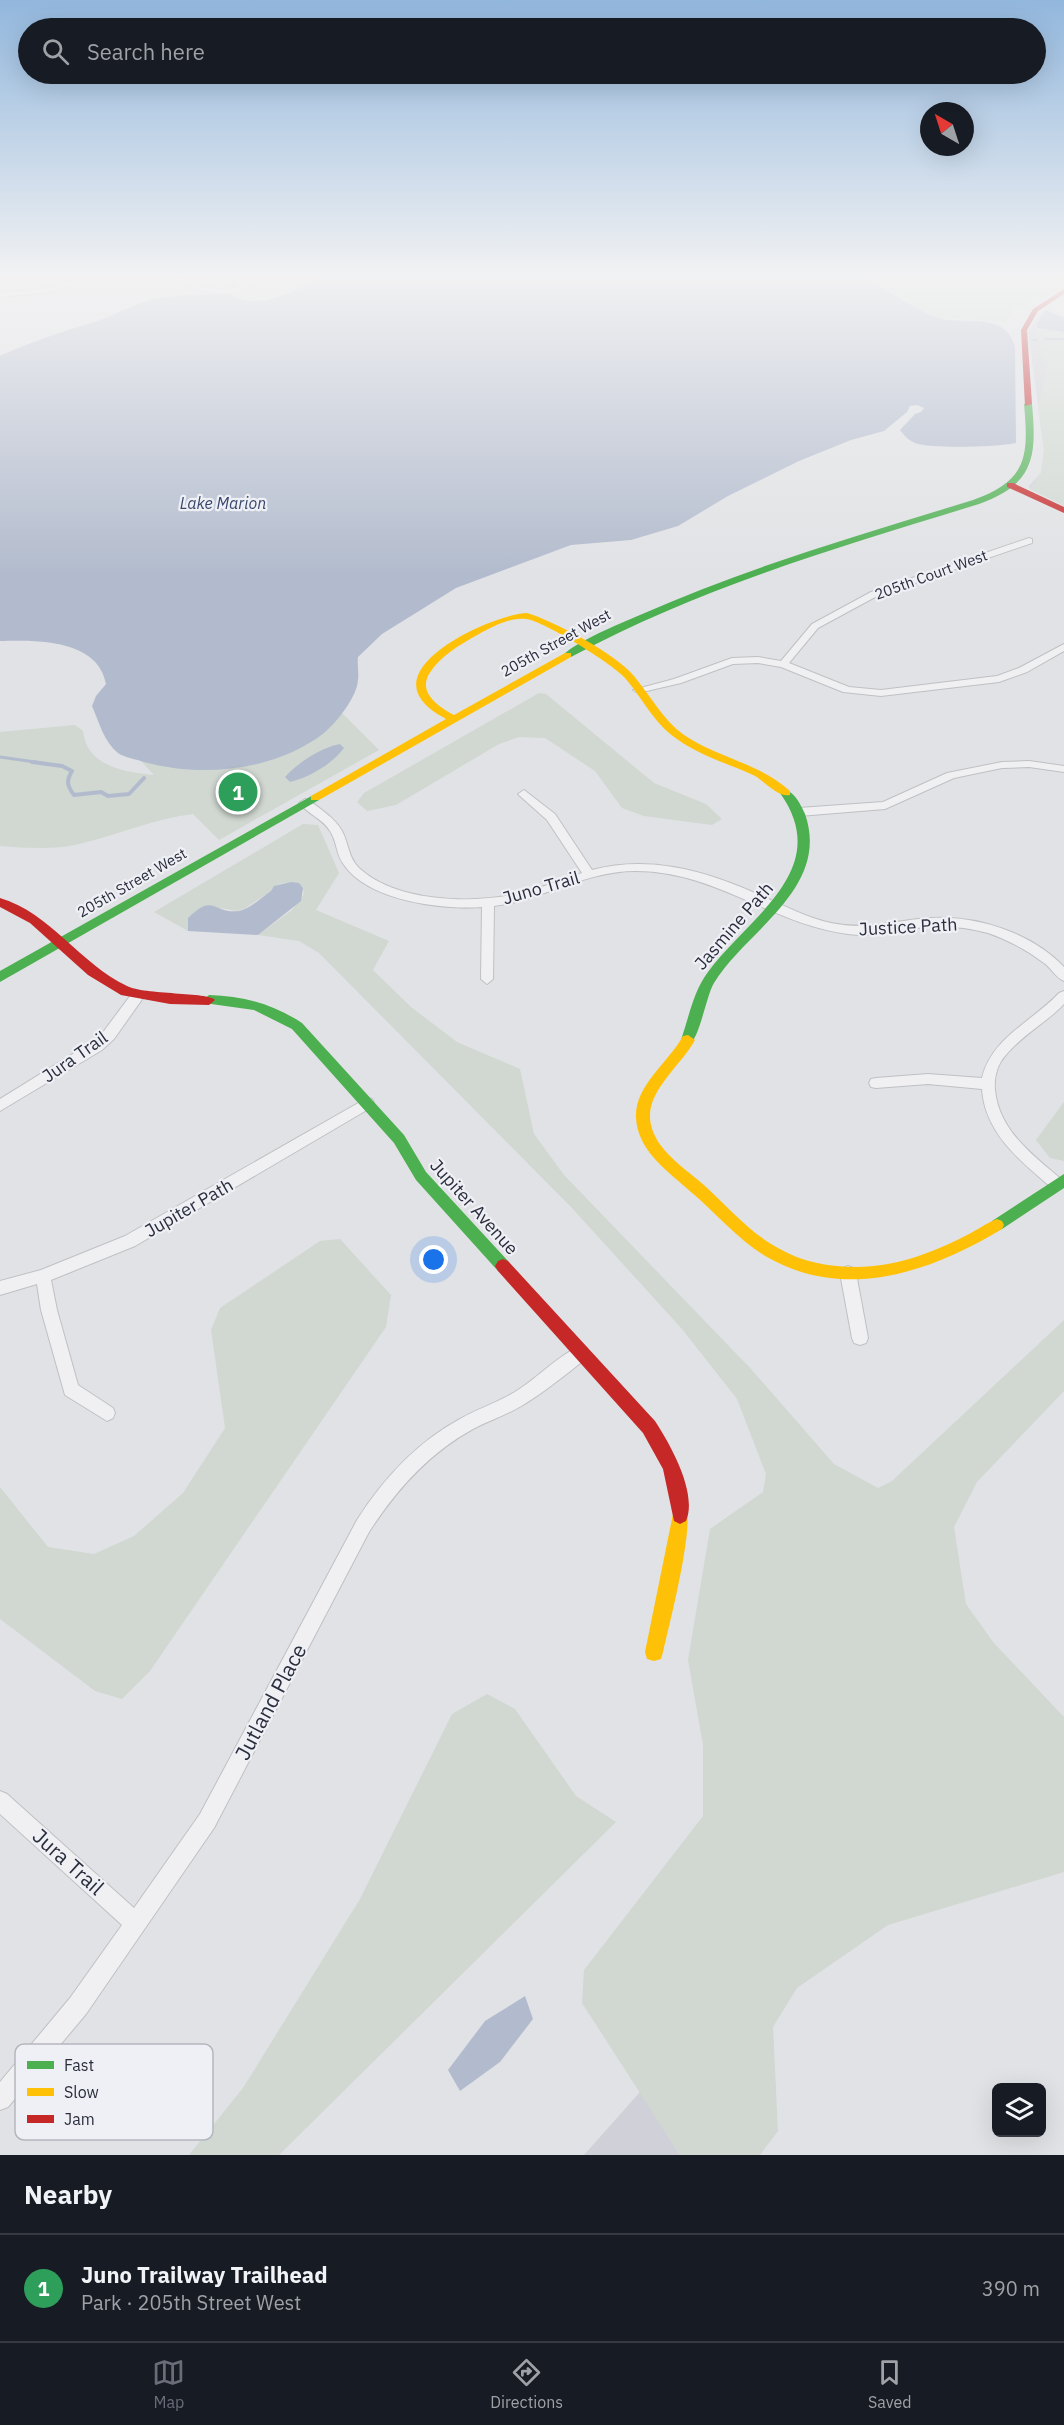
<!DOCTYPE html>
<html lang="en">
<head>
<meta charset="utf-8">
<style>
  body { margin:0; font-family:"IBM Plex Sans",sans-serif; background:#242831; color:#f1f3f6 }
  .controls { position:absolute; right:18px; bottom:18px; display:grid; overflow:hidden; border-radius:9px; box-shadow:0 6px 24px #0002 }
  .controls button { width:54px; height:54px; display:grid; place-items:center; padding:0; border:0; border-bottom:2px solid #363941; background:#171b24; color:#f1f3f6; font:30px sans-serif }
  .compass { position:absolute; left:920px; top:102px; width:54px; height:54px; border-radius:50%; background:#171b24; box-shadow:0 6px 24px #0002; rotate:321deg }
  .you { position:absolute; left:434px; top:1260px; width:21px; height:21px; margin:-15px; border:4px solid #fff; border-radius:50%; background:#1a73e8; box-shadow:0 0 0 9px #1a73e833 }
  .badge { display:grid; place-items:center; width:39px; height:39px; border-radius:50%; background:#6a6d77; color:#fff; font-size:20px; font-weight:700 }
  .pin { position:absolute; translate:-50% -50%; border:3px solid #fff; box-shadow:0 2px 6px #0006 }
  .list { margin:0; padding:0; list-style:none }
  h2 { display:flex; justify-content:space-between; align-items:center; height:78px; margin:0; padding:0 24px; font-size:26px }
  h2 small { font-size:20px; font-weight:400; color:#9ea1a6 }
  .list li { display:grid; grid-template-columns:39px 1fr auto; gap:18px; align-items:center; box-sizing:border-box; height:108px; padding:0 24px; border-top:2px solid #363941 }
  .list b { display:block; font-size:22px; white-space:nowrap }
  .list p { margin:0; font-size:20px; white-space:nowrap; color:#9ea1a6 }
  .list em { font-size:20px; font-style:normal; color:#9ea1a6 }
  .icon { flex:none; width:33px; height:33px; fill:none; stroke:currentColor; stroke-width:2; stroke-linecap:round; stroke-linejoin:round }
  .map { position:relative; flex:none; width:1064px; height:2155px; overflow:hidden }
  .search { position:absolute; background:#171b24; box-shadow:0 6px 24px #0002; left:18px; right:18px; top:18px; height:66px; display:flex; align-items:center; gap:15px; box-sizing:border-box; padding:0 21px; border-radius:33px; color:#9ea1a6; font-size:22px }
  .sheet { height:186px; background:#171b24 }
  nav { display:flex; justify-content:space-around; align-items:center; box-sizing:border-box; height:84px; border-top:2px solid #363941; background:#171b24; font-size:16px; color:#9ea1a6 }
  nav a { display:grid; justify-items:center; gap:3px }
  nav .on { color:#6a6d77 }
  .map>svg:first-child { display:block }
  .built { fill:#d0d1d8 }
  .green { fill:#d0d8d1 }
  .water { fill:#b2bbcd }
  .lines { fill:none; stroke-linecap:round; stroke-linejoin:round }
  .stream-far2 { stroke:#b2bbcd; stroke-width:2 }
  .stream-far1 { stroke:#b2bbcd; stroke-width:3 }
  .stream { stroke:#b2bbcd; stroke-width:4 }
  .street-casing { stroke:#bfc0c3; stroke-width:2 }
  .street { fill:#f0f0f3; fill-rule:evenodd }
  .fast { fill:#4caf50; fill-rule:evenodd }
  .slow { fill:#ffc107; fill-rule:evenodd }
  .jam { fill:#c62828; fill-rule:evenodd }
  .labels { text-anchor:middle; stroke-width:4.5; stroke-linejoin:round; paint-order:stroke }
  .far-street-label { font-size:15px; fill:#2a2e3c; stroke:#eff0f5 }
  .far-water-label { font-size:16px; font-style:italic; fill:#38476c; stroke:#eff0f5 }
  .street-label { font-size:18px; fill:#2a2e3c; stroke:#eff0f5 }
  .near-street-label { font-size:21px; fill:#2a2e3c; stroke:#eff0f5 }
  .key { fill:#eff0f5; stroke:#b4b6be; stroke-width:1.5 }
  .key-label { font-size:16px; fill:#2a2e3c }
</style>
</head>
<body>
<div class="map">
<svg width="1064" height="2155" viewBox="0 0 1064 2155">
  <rect width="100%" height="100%" fill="#e1e2e5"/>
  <g class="built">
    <path d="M1044,310l20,8v187l-34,-16 -1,-3 12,-13 3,-23 -16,-119z"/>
    <path d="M640,2092l40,63h-96z"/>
  </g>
  <g class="green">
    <path d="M213,274h35l-4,10 -20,1 -12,-5z"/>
    <path d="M863,274h201v14l-51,22 -6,11 -71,-3z"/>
    <path d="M1037,328l27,4v174l-34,-17 11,-16 3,-23 -6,-41 8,-39z"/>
    <path d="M539,693l7,1 108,89 52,21 16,15 -10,6 -68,-9 -22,-8 -27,-37 -50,-33 -26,-1 -20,7 -103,61 -29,6 -10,-9 7,-9z"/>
    <path d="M342,713l37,37 -160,90 -26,-26c-40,5 -75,21 -114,30 -26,6 -52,4 -79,2v-114l75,-7 8,6c4,36 42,41 71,44l-14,-15c70,20 153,9 202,-47z"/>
    <path d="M303,824l15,1 21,48 -23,37 73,31 -16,29 38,37 46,35 63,27 14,65 30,41 187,194 83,95 44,24 14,-7 172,-161v71l-87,91 -23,45 12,77 27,38 71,75v155l-176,53 -91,63 -24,39 5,104 -18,24h-80l-98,-152 2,-33 119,-154v-71l-15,-85 22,-131 53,-37 3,-18 -29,-75 -55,-70 -111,-122 -252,-254 -20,-12 -41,-6 34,-25 12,-16 -1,-6 -4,-4c-10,-2 -22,-3 -28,7l-27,18 -7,2 -17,-3 -32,10v13l-34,-19z"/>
    <path d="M1064,1102v59l-14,-3 -14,-18z"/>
    <path d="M340,1239l51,56 -5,32 -236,344 -28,28 -27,-8 -95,-72v-132l48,60 46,7 40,-18 49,-43 42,-65 -14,-98 9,-22 100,-67z"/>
    <path d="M487,1694l28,15 61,87 40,26 -337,333h-90l54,-67 117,-189 92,-185z"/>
  </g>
  <g class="water">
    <path d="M333,274h530c12,10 58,38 72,43 27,10 70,-8 80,30l1,96c-19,4 -84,6 -101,0 -7,-3 -10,-7 -15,-13l15,-16 6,-2 3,-4 -7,-3 -7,1 -3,6 -23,19 -33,9 -52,21 -71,35 -50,30 -47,14 -60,5 -115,43 -74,46 -24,23c-1,8 1,15 0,23 -1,17 -21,42 -34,53 -49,38 -122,45 -180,29 -8,-3 -19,-4 -26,-9 -14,-11 -19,-31 -26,-47l4,-10 10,-12c-8,-45 -70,-44 -106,-43v-285c33,-15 65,-25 100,-36 18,-6 33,-16 51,-20 26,-6 52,-5 79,-6 28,21 75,-10 103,-20z"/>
    <path d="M1046,310l18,8v14l-27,-4v-4z"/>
    <path d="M340,744l4,4c-12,16 -34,29 -54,34l-5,-5c14,-15 35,-29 55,-33z"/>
    <path d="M291,882l8,1 4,5 -2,13 -43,34 -70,-4v-13c26,-26 25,-4 51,-7 11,-2 23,-14 32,-20l3,-5z"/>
    <path d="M525,1996l8,23 -33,43 -40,29 -12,-21 37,-49z"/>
  </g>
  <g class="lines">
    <g class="stream-far2">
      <path d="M229,274l4,12 -4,9"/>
      <path d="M1045,339h19"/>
      <path d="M1032,340h5"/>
    </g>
    <path class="stream-far1" d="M0,757l42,6"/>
    <path class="stream" d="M32,762l30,4 10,5c-6,10 -5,15 2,24l27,-3 7,4 21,-2 15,-16"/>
    <defs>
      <g id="street">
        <path d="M105,274h10l-72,19 -43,4v-4l43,-4z"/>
        <path d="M168,274c16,-1 30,15 49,15 10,0 20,-1 29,-5 8,-3 12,-11 20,-10 -24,30 -71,21 -98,0z"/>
        <path d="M1029,538l3,1v4l-155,53 -59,32 -29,35 60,24 32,3 116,-14 22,-8 45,-24v7l-37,21 -28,10 -118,14 -38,-4 -62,-25 -23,-4 -25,1 -52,19 -43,10 -5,-3 41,-11 58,-21 26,-1 23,4 31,-37 59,-32z"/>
        <path d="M1029,761l35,5v6l-35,-5 -27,1 -48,10 -69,31 -86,7 -6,-4 6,-4 84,-6 64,-29 55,-11z"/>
        <path d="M524,790l31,24 37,56c56,-15 111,0 163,23 26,11 49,24 76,30 39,8 63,-3 100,-5 46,-3 101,15 133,49v14c-8,-3 -13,-13 -20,-18 -17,-13 -36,-23 -56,-30 -24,-7 -49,-8 -73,-5 -23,4 -44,9 -67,6 -77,-10 -132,-63 -213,-63 -49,0 -93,29 -141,35l-1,73 -6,5 -6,-5 1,-72c-40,3 -113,-6 -138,-42 -8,-10 -7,-24 -14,-34 -7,-12 -22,-17 -31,-28l6,-4 4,1c12,10 26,18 33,31 7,13 6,26 17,37 37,34 111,36 158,26 22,-5 43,-14 65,-21l-35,-53 -27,-24 -2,-2z"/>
        <path d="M138,990l6,5 -1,3 -29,41 -12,11 -102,61v-12l92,-57 12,-11 29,-39z"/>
        <path d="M1064,991v13c-18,19 -42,31 -59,52 -8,9 -11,22 -10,34 4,41 38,65 67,90l2,4 -2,4 -5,2 -5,-2c-32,-27 -67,-55 -70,-99l-54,-5 -52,4 -5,-1 -2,-4 2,-4 5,-1 52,-4 54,4c9,-40 51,-57 77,-85z"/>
        <path d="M367,1098l5,1 2,4 -2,4 -237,139 -84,34 6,30 21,75 35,23 2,5 -2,5 -6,3 -42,-26 -24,-85 -4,-26 -37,11v-14l41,-11 84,-34z"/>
        <path d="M848,1266l5,2 3,5 12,65 -2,5 -6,2 -6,-2 -2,-5 -12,-65 3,-5z"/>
        <path d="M581,1346l6,2 2,5 -2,5c-21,16 -41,33 -64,47 -16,10 -33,15 -50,24 -44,24 -77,61 -104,103l-155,296 -128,186 -78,93 -8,3v-28l70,-84 52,-73 -122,-111v-23l7,3 127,114 66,-94 157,-294c27,-42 59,-77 103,-101 19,-11 40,-17 58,-29 19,-12 42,-36 63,-44z"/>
      </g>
    </defs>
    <use href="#street" class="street-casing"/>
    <use href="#street" class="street"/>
    <g class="fast">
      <path d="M1028,402l4,2c5,54 2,80 -53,100 -140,43 -278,83 -408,153l-8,-2c16,-15 56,-31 77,-40 108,-48 220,-80 333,-115 54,-19 56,-43 51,-96z"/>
      <path d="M786,790c9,3 15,15 19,24 26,75 -60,117 -91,169 -8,13 -15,59 -26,62l-5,-1 -2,-4c8,-23 12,-48 27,-68 39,-54 127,-102 72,-179z"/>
      <path d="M315,794l4,2v4l-319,182v-11z"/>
      <path d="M209,995c34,1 64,9 93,28l102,112 22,37 82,89 3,5 -3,5 -5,2 -5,-2 -82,-91 -22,-37 -102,-114 -38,-19 -50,-7 -1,-3z"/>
      <path d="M1064,1174v14l-62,41 -5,2 -5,-2 -2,-4 2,-4z"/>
    </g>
    <g class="slow">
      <path d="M527,613c27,8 89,41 107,63 16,19 29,44 50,59 34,23 75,28 106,56v4c-11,3 -25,-13 -35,-19 -25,-12 -55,-20 -78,-37 -23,-15 -35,-42 -53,-62 -13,-14 -80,-56 -98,-58 -16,-2 -34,8 -47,15 -18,10 -39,22 -50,40 -11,19 10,33 25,41l111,-62h6v4l-252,143h-8v-4l135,-77c-11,-6 -25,-15 -29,-28 -10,-38 81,-77 110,-78z"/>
      <path d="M688,1035l7,5c-13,24 -46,49 -45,77 0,9 4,18 9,26 12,17 30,29 46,43 23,21 45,47 73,62 24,14 51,19 79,19 37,0 75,-14 108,-31 11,-5 21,-13 32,-17l5,2 2,4 -2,4c-71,43 -157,73 -235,28 -29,-17 -51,-44 -76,-65 -22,-20 -54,-41 -55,-75 -1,-32 33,-55 47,-81z"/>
      <path d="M680,1506l6,3c8,19 -17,117 -23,143l-2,7 -7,2 -7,-2 -2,-7 29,-143z"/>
    </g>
    <g class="jam">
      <path d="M1064,289v5l-26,17 -11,19 5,74 -7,2 -4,-76 12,-21z"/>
      <path d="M1007,483h6l51,24v6l-57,-26z"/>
      <path d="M0,898c51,15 80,66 127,88 17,9 82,6 88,14l-6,5 -39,-1 -49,-9 -33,-20 -58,-52 -30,-16z"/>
      <path d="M503,1259l5,2 147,160c15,23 43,72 31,100l-6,3 -6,-3 -11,-52 -20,-36 -145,-162 -3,-5 3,-5z"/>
    </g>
  </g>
  <linearGradient id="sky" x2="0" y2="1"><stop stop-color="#92b7dd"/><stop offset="0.48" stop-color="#f2f2f3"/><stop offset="1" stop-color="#f2f2f3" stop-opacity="0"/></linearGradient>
  <rect width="1064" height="575" fill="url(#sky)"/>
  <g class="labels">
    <g class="far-street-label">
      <text transform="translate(931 575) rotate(-20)" y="5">205th Court West</text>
      <text transform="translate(556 643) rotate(-29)" y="5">205th Street West</text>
      <text transform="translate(132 883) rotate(-30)" y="5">205th Street West</text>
    </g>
    <g class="far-water-label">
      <text x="223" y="509">Lake Marion</text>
    </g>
    <g class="street-label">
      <text transform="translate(541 888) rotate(-16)" y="6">Juno Trail</text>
      <text transform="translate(734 926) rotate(-49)" y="6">Jasmine Path</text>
      <text transform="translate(908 927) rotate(-3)" y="6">Justice Path</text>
      <text transform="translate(75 1057) rotate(-35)" y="6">Jura Trail</text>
      <text transform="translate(474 1207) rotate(48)" y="6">Jupiter Avenue</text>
      <text transform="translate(189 1208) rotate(-30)" y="6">Jupiter Path</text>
    </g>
    <g class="near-street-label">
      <text transform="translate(271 1702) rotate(-62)" y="7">Jutland Place</text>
      <text transform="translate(68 1862) rotate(42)" y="7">Jura Trail</text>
    </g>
  </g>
  <rect x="15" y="2044" width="198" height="96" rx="9" class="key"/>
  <rect x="27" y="2061" width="27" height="8" fill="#4caf50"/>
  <rect x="27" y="2088" width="27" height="8" fill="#ffc107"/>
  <rect x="27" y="2115" width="27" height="8" fill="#c62828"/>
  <g class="key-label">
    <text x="64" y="2071">Fast</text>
    <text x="64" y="2098">Slow</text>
    <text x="64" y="2125">Jam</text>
  </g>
</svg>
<div class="controls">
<button><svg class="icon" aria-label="layers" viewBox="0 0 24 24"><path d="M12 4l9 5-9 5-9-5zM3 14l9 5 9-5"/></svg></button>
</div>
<svg class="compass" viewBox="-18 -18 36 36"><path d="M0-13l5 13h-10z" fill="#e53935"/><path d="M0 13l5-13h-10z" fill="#9ea1a6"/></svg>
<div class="you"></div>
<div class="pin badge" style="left:238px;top:792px;background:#2e9e5b">1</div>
<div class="search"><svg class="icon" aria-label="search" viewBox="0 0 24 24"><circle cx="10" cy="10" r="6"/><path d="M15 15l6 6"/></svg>Search here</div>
</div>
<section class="sheet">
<h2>Nearby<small></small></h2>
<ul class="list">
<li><span class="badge" style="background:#2e9e5b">1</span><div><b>Juno Trailway Trailhead</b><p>Park · 205th Street West</p></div><em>390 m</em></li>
</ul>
</section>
<nav>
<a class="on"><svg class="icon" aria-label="map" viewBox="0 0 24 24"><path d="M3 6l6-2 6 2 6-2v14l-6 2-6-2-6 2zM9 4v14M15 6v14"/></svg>Map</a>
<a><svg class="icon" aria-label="directions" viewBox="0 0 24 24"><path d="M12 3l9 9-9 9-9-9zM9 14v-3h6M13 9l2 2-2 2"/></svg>Directions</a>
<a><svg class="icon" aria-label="saved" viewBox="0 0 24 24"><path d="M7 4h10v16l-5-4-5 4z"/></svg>Saved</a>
</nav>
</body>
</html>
